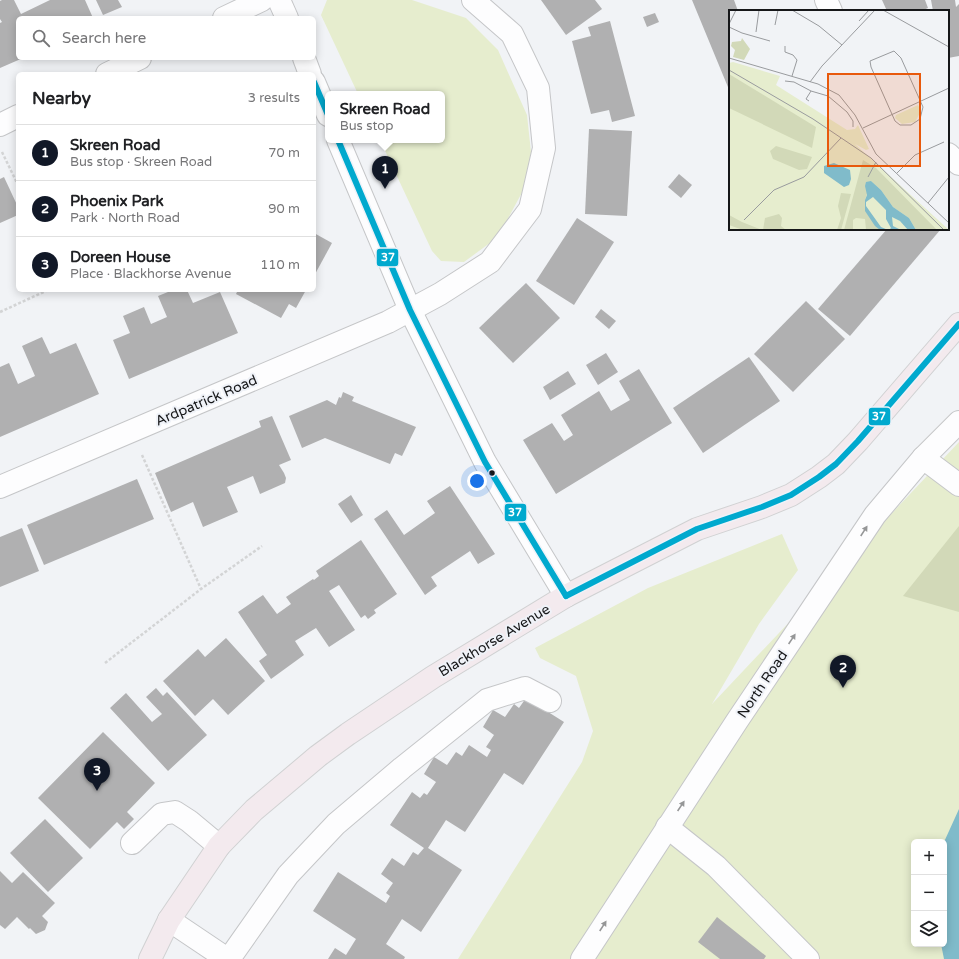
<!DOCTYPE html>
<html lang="en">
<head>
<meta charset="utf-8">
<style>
  body { margin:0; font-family:"Varela Round",sans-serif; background:#f2f2f2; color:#202124 }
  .controls { position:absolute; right:12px; bottom:12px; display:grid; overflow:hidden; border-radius:6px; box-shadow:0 2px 10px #0003 }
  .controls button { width:36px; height:36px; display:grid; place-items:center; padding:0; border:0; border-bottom:1px solid #e0e0e0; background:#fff; color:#202124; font:20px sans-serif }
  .you { position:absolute; left:477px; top:481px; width:14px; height:14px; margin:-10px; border:3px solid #fff; border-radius:50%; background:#1a73e8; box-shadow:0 0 0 6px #1a73e833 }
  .badge { display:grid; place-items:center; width:26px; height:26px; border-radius:50%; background:#111827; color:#fff; font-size:13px; font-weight:700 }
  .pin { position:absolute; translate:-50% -33px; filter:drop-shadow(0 1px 2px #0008) }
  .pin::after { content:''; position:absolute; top:21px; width:14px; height:12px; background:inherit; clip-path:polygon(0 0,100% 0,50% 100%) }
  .popup { position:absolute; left:325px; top:91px; width:120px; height:52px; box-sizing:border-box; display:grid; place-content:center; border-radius:6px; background:#fff; filter:drop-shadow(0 1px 3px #0005); font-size:13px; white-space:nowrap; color:#757577 }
  .popup b { font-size:15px; color:#202124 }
  .popup::after { content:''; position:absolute; left:50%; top:100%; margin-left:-8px; border:8px solid transparent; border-top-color:#fff }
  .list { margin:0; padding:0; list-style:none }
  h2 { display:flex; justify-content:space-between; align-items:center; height:52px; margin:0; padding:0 16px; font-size:17px }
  h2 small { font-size:13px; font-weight:400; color:#757577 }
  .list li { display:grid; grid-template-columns:26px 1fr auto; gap:12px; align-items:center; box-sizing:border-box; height:56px; padding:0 16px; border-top:1px solid #e0e0e0 }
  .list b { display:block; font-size:15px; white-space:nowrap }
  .list p { margin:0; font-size:13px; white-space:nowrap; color:#757577 }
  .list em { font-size:13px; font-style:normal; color:#757577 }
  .icon { flex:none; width:22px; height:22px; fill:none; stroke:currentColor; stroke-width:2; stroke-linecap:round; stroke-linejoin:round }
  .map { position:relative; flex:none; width:959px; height:959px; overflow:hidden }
  .search { position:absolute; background:#fff; box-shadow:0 2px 10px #0003; left:16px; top:16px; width:300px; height:44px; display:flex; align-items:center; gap:10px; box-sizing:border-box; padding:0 14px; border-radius:6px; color:#757577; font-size:15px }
  .panel { position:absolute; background:#fff; box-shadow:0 2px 10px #0003; left:16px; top:72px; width:300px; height:220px; border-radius:6px }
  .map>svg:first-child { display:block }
  .green { fill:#e6edce; fill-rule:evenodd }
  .forest { fill:#d2d9b8 }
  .water { fill:#80bbca }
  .building { fill:#b0b0b1 }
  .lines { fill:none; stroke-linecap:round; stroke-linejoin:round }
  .minor-casing { stroke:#c5c6c8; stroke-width:24 }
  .major-casing { stroke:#d0d1d2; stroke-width:24 }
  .path { stroke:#d3d4d5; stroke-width:2.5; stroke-dasharray:3 2; stroke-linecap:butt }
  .minor { stroke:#fdfdfe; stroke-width:22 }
  .major { stroke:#f3eaee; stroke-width:22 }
  .bus-1-casing { stroke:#eff2f8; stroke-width:9 }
  .bus-1 { stroke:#00a9ce; stroke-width:6 }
  .oneway { fill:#959697 }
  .bus-dot { fill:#161719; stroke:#eff2f8; stroke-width:1.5 }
  .labels { text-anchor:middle; stroke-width:4; stroke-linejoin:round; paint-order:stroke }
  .street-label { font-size:14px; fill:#161719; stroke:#eff2f8 }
  .inset-road { fill:none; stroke:#999b9e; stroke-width:1 }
  .view { fill:#e8590c; fill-opacity:0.15; stroke:#e8590c; stroke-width:2 }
  .inset-edge { fill:none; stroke:#161719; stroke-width:2 }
  .line-badge { stroke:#eff2f8; stroke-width:1.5 }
  .badge-label { font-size:11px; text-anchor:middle; font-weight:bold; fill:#fff }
</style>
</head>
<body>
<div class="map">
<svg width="959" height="959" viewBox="0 0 959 959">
  <rect width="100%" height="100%" fill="#f1f3f6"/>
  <g class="green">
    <path d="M327,0h85l54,18 32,32 29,65 4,37 -5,33 -28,52 -34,25 -23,-1 -9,-10 -52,-111h62v-46h-84l-37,-79z"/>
    <path d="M959,442v517h-501l124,-197 11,-31 -17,-55 -36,-18 -5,-10 113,-60 134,-54 16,36 -39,54 -47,80zM914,842h30v102h-30z"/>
  </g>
  <path class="forest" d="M959,526v86l-56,-16z"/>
  <path class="water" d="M959,809v150h-15l-3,-15h3v-102z"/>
  <g class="building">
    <path d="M2,0h12l7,14 29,-14h35l8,18h-75v40h5l-23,10v-45l2,-1 -2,-3v-18z"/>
    <path d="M96,0h22l4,7 -19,8z"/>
    <path d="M541,0h54l7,9 -36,26z"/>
    <path d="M692,0h42l4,11h-8v81z"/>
    <path d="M882,0h43l3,8 -7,3h-34z"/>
    <path d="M931,0h24l1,7 3,-3v52l-11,2v-47h-15z"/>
    <path d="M655,13l4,9 -12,5 -4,-10z"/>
    <path d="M610,21l25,95 -23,6 -3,-12 -18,4 -19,-73 19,-5 -3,-9z"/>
    <path d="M589,129l43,2 -5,85 -42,-2z"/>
    <path d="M679,174l13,11 -11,13 -13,-11z"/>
    <path d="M4,177l14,30v8l-18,8v-44z"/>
    <path d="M577,218l37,24 -40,63 -38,-24z"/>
    <path d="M887,229h54l-91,107 -32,-27z"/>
    <path d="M314,233l18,10 -18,33z"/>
    <path d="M526,283l34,35 -47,45 -34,-35z"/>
    <path d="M173,290h14l6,13 27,-11 18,41 -109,46 -16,-39 17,-7 -7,-17 21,-9 7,17 16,-7 -9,-21z"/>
    <path d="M238,290h68l-10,18 -7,-4 -8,14 -45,-24z"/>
    <path d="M806,301l39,38 -52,53 -39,-38z"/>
    <path d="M601,309l15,12 -7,8 -14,-12z"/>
    <path d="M42,337l8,17 26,-11 23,51 -99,43v-70l9,-4 9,21 17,-8 -13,-30z"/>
    <path d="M606,353l12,19 -20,13 -12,-20z"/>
    <path d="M749,357l31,44 -77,52 -30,-45z"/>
    <path d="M639,369l33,54 -116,71 -33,-54 29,-17 12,18 9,-6 -12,-20 38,-24 12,20 19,-11 -11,-19z"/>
    <path d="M568,371l8,13 -26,16 -7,-13z"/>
    <path d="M343,392l11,5 -2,4 64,26 -14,29 -7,-3 -5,11 -65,-26 -23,10 -13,-32 38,-16 9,5 3,-8 2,1z"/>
    <path d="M272,416l19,44 -12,5 5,8 2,5 -1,5 -25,11 -7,-18 -26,11 11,25 -35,15 -10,-25 -22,10 -16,-39 106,-46 -2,-6z"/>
    <path d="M137,479l17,40 -110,46 -17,-40z"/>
    <path d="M450,486l45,68 -17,10 -8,-13 -39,26 6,9 -12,9 -51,-76 13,-9 17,25 31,-22 -8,-12z"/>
    <path d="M351,495l12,20 -12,8 -13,-19z"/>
    <path d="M22,528l17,43 -39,16v-50z"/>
    <path d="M361,540l36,54 -23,16 2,3 -8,6 -3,-4 -4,3 -22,-33 -10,6 26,39 -26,17 -13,-19 -21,13 9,14 -33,24 -12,-18 8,-6 -29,-43 25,-17 14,19 14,-10 -5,-7 27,-18 1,1 5,-4 -3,-5z"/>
    <path d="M226,638l39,43 -37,34 -15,-16 -18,17 -32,-35 35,-32 7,8z"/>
    <path d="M156,688l7,8 4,-4 40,43 -39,36 -58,-63 16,-15 26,29 10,-8 -16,-17z"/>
    <path d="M526,698l38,24 -41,63 -19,-12 -39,59 -19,-12 -18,28 34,22 -41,62 -19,-13 -16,25 19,13 -1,2h-76l7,-11 11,7 10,-16 -43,-28 25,-39 48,31 4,-7 -4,-3 7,-10 -12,-9 11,-16 12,8 9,-14 5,3 6,-7 -34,-23 22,-33 8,6 4,-5 3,2 9,-13 -12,-8 10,-17 13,8 9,-13 6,4 7,-11 18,12 4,-7 -5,-3 8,-12 -11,-8 10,-17 12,7 9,-13 5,4z"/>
    <path d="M103,732l52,51 -28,29 7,7 -10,10 -7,-7 -27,27 -52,-51z"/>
    <path d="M45,819l38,39 -35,34 -38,-39z"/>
    <path d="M0,871l12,12 11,-11 32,31 -13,13 6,6 -3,8 -9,4 -6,-6 -1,1 -12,-12 -12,12 -5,-4z"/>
    <path d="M717,917l49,39 -2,3h-44l-22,-17z"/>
  </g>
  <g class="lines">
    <defs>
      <g id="minor">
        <path d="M279,0l8,18"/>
        <path d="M826,0l5,11"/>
        <path d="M224,18l38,-18"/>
        <path d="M304,58l6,16"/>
        <path d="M107,74l33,-16"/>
        <path d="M314,82l14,33"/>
        <path d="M0,125l18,-9"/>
        <path d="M338,140l72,170 75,152 81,134"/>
        <path d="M948,154l11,10"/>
        <path d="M923,458l36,27"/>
        <path d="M0,487l388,-165 52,-28 50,-32 40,-53 14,-61 -6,-60 -26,-54 -39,-34"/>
        <path d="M667,827l49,39 92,93"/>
        <path d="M132,843l30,-29 13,-2 14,9 30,25"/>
        <path d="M169,920l58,39"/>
        <path d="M229,959l59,-84 48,-51 66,-56 85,-68 38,-12 25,13"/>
        <path d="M582,959l155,-238 138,-206 48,-57 36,-36"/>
      </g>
      <path id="major" d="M150,959l19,-39 50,-74 35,-36 64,-54 30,-22 85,-57 133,-81 131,-67 65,-22 29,-12 28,-18 17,-13 22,-23 101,-117"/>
    </defs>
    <use href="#minor" class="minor-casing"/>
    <use href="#major" class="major-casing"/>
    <g class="path">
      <path d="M2,152l16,33"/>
      <path d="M0,312l48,-22"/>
      <path d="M142,455l59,134"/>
      <path d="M105,663l96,-74 61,-43"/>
    </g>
    <use href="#minor" class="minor"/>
    <use href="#major" class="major"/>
    <defs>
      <g id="bus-1">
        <path d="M314,82l14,33"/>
        <path d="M338,140l72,170 75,152 81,134"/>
        <path d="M566,596l131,-67 65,-22 29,-12 28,-18 17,-13 22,-23 101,-117"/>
      </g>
    </defs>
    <use href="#bus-1" class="bus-1-casing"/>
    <use href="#bus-1" class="bus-1"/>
  </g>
  <defs><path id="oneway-solid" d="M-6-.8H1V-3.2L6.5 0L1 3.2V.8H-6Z"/></defs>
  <g class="oneway">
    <use href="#oneway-solid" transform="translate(864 531) rotate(-57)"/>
    <use href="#oneway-solid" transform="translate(792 639) rotate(-56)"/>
    <use href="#oneway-solid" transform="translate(681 806) rotate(-56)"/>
    <use href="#oneway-solid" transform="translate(603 926) rotate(-57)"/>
  </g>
  <circle class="bus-dot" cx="492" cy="473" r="3.5"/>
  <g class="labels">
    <g class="street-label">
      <text transform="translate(206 400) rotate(-23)" y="5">Ardpatrick Road</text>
      <text transform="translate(494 640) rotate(-31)" y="5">Blackhorse Avenue</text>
      <text transform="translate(762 684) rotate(-56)" y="5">North Road</text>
    </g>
  </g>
  <g transform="translate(729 10)">
    <rect width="220" height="220" fill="#f1f3f6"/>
    <path d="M4,52l47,14 -4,9 71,45 8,-1 3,-4 11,24 -3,1 -11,-6 94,86h-220v-167zM189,95l3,6 -6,11 -13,2 -7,-6 1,-3z" fill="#e6edce"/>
    <path d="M13,28l8,11 -6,11 -11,-3 2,-7 -4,-4 1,-4 9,-1zM0,64l87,53 -4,21 -83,-40zM47,136l36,11 -5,12 -8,1 -26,-11 -3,-8zM134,150l13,8 61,62h-21l-7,-12 -16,-11 -12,-17 -10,-9 -6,19 1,12 14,18h-14l-1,-11 -9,-1 -3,2v10h-9zM112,183l10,1 -10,36h-4l4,-12 -3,-12zM50,204l3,4 -1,8 5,4h-23l2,-12zM0,205l13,7 20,8h-19l-14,-5z" fill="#d2d9b8"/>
    <path d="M105,153l16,7 1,9 -2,6 -5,2 -20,-14v-7zM142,171l10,9 12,17 16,11 7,12h-8l-8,-9 -8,-4 1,9 8,4h-12l2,-2 -5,-9v-9l-13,-13 -7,5v4l15,21 7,3h-8l-5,-4 -10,-15v-11l2,-5 -2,-9 1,-4z" fill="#80bbca"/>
    <path class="inset-road" d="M63,0l27,16 23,19M154,0l66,37M130,11l10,-11M0,14l7,-14M46,15l3,-15M0,17l13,6 28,8M27,22l3,-22M56,36v6l8,3 4,5 -5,16M165,41l7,7 22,49 -3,12 -9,6h-11l-5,-4 -24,-54 -1,-6zM0,48l89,26 21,11 16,20 21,39 73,69M0,60l84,49 58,39 73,72M56,71l9,1 17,9M81,72l12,-16 53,-56M80,91l-3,-2 5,-8 17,5 19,16 6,9v6M134,118l86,-40M168,163l18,-18 29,-13M139,167l8,-15M199,193l21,-26M15,210l30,-30 30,-13 37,-39"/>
    <path class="view" d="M99,64h92v92h-92z"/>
    <rect width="220" height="220" class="inset-edge"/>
  </g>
  <g class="line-badge">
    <rect x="376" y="248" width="23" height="19" rx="4" fill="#00a9ce"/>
    <rect x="868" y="407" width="23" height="19" rx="4" fill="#00a9ce"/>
    <rect x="504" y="503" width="23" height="19" rx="4" fill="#00a9ce"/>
  </g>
  <g class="badge-label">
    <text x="388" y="261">37</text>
    <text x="879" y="420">37</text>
    <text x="515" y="516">37</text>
  </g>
</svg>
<div class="controls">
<button>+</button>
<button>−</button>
<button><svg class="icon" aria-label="layers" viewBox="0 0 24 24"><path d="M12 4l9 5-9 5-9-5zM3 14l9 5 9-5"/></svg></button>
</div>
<div class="you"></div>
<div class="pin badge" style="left:385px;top:189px">1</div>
<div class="popup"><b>Skreen Road</b>Bus stop</div>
<div class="pin badge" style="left:843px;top:688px">2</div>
<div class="pin badge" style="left:97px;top:791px">3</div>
<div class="search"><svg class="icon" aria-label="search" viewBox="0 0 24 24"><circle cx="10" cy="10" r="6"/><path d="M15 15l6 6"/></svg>Search here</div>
<section class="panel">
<h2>Nearby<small>3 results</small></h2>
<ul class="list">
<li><span class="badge">1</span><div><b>Skreen Road</b><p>Bus stop · Skreen Road</p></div><em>70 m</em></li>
<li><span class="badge">2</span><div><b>Phoenix Park</b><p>Park · North Road</p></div><em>90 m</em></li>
<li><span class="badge">3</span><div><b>Doreen House</b><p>Place · Blackhorse Avenue</p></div><em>110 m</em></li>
</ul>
</section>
</div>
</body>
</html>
